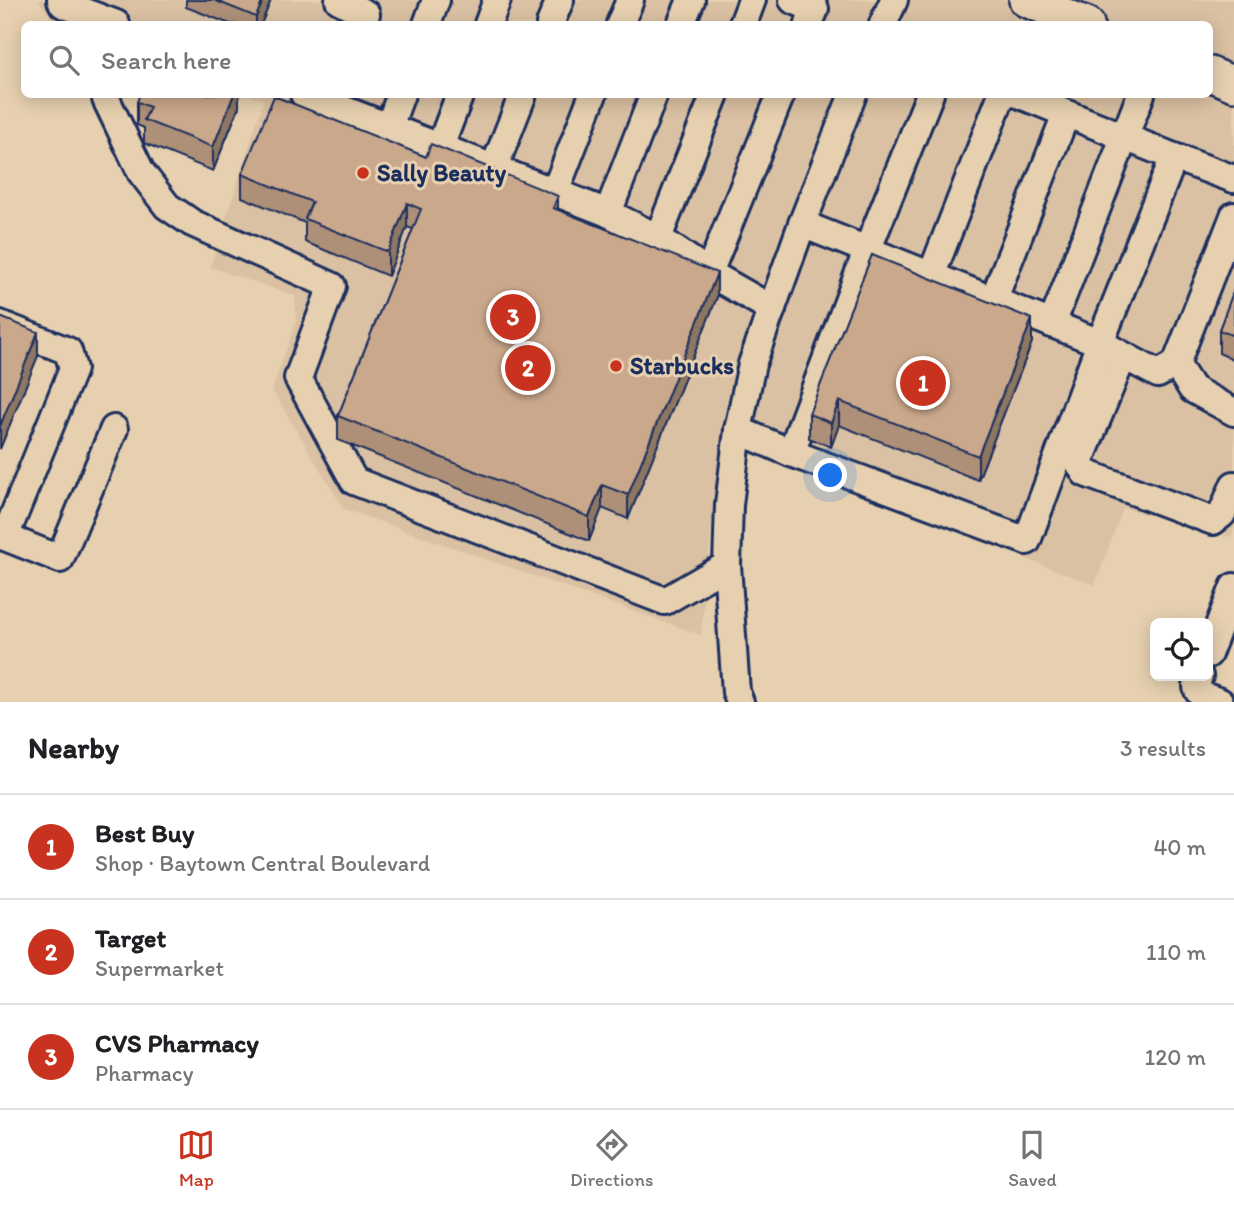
<!DOCTYPE html>
<html lang="en">
<head>
<meta charset="utf-8">
<style>
  body { margin:0; font-family:Itim,sans-serif; background:#f2f2f2; color:#202124 }
  .controls { position:absolute; right:21px; bottom:21px; display:grid; overflow:hidden; border-radius:10px; box-shadow:0 4px 18px #0003 }
  .controls button { width:63px; height:63px; display:grid; place-items:center; padding:0; border:0; border-bottom:2px solid #e0e0e0; background:#fff; color:#202124; font:35px sans-serif }
  .you { position:absolute; left:831px; top:476px; width:24px; height:24px; margin:-18px; border:5px solid #fff; border-radius:50%; background:#1a73e8; box-shadow:0 0 0 10px #1a73e833 }
  .badge { display:grid; place-items:center; width:46px; height:46px; border-radius:50%; background:#c8321e; color:#fff; font-size:23px; font-weight:700 }
  .pin { position:absolute; translate:-50% -50%; border:4px solid #fff; box-shadow:0 2px 7px #0006 }
  .list { margin:0; padding:0; list-style:none }
  h2 { display:flex; justify-content:space-between; align-items:center; height:91px; margin:0; padding:0 28px; font-size:30px }
  h2 small { font-size:23px; font-weight:400; color:#757577 }
  .list li { display:grid; grid-template-columns:46px 1fr auto; gap:21px; align-items:center; box-sizing:border-box; height:105px; padding:0 28px; border-top:2px solid #e0e0e0 }
  .list b { display:block; font-size:26px; white-space:nowrap }
  .list p { margin:0; font-size:23px; white-space:nowrap; color:#757577 }
  .list em { font-size:23px; font-style:normal; color:#757577 }
  .icon { flex:none; width:38px; height:38px; fill:none; stroke:currentColor; stroke-width:2; stroke-linecap:round; stroke-linejoin:round }
  .map { position:relative; flex:none; width:1234px; height:702px; overflow:hidden }
  .search { position:absolute; background:#fff; box-shadow:0 4px 18px #0003; left:21px; right:21px; top:21px; height:77px; display:flex; align-items:center; gap:18px; box-sizing:border-box; padding:0 24px; border-radius:10px; color:#757577; font-size:26px }
  .sheet { height:406px; background:#fff }
  nav { display:flex; justify-content:space-around; align-items:center; box-sizing:border-box; height:98px; border-top:2px solid #e0e0e0; background:#fff; font-size:19px; color:#757577 }
  nav a { display:grid; justify-items:center; gap:4px }
  nav .on { color:#c8321e }
  .map>svg:first-child { display:block }
  .built { fill:#dac1a3 }
  .lines { fill:none; stroke-linecap:round; stroke-linejoin:round }
  .minor-casing { stroke:#1b2f5e; stroke-width:32 }
  .major-casing { stroke:#1b2f5e; stroke-width:38 }
  .minor { stroke:#e6d0af; stroke-width:26 }
  .major { stroke:#e6d0af; stroke-width:33 }
  .wall { fill:#ae9078; stroke:#1b2f5e; stroke-width:2 }
  .shaded-wall { fill:#8d7662; stroke:#1b2f5e; stroke-width:2 }
  .building { fill:#caa88c; stroke:#1b2f5e; stroke-width:2 }
  .poi-dot { fill:#c8321e; stroke:#e6d0af; stroke-width:2.5 }
  .labels { text-anchor:middle; stroke-width:6; stroke-linejoin:round; paint-order:stroke }
  .poi-label { font-size:24px; font-weight:bold; fill:#1b2f5e; stroke:#e6d0af; text-anchor:start }
</style>
</head>
<body>
<div class="map">
<svg width="1234" height="702" viewBox="0 0 1234 702">
  <rect width="100%" height="100%" fill="#e6d0af"/>
  <filter id="ink" filterUnits="userSpaceOnUse"><feTurbulence type="fractalNoise" baseFrequency=".0143" numOctaves="2"/><feDisplacementMap in="SourceGraphic" scale="14" xChannelSelector="R" yChannelSelector="G"/><feConvolveMatrix kernelMatrix="1 2 1 2 8 2 1 2 1" color-interpolation-filters="sRGB"/></filter>
  <g filter="url(#ink)">
    <path class="built" d="M38,0h1196v531l-3,6 -108,-29 -28,77 -375,-142 -19,192 -357,-126 -72,-119 24,-68 -1,-26 -85,-29 54,-167 -15,-5 961,-1v-70h-1154z"/>
    <g class="lines">
      <defs>
        <g id="minor">
          <path d="M61,0l2,4 53,20"/>
          <path d="M339,0l27,14"/>
          <path d="M793,0l22,9 -6,15"/>
          <path d="M427,24l9,-24"/>
          <path d="M488,24l9,-24"/>
          <path d="M550,24l10,-24"/>
          <path d="M620,24l10,-24"/>
          <path d="M681,24l10,-24"/>
          <path d="M743,24l9,-24"/>
          <path d="M883,24l11,-24"/>
          <path d="M107,94l-1,5 35,73 26,34 25,17 140,63 -34,92 56,103 311,120 62,-36"/>
          <path d="M304,94l304,119 50,25 51,35 63,36"/>
          <path d="M389,127l12,-33"/>
          <path d="M440,147l20,-53"/>
          <path d="M1174,157l60,22"/>
          <path d="M494,168l29,-74"/>
          <path d="M555,192l38,-98"/>
          <path d="M608,213l46,-119"/>
          <path d="M802,224l298,119 74,-186 -156,-63"/>
          <path d="M658,238l57,-144"/>
          <path d="M709,273l72,-179"/>
          <path d="M931,276l71,-182"/>
          <path d="M993,301l73,-187"/>
          <path d="M0,324l68,27 5,18 -68,168 -5,-2"/>
          <path d="M1052,324l89,-230"/>
          <path d="M1123,356l-44,107 6,10 128,48 9,-7 12,-29"/>
          <path d="M1176,364l16,25 42,23"/>
          <path d="M738,430l53,23 236,88 73,-198 58,31 18,-10 58,-148"/>
          <path d="M791,453l76,-202 63,-157"/>
          <path d="M5,537l55,22 54,-130"/>
          <path d="M1208,654l26,-67"/>
          <path d="M1199,676c-7,19 5,20 21,26"/>
          <path d="M740,702l-4,-10 -9,-127 2,-60 9,-75 14,-66 50,-140 51,-130"/>
        </g>
        <g id="major">
          <path d="M1026,0l61,24"/>
          <path d="M1210,74l24,10"/>
        </g>
      </defs>
      <use href="#minor" class="minor-casing"/>
      <use href="#major" class="major-casing"/>
      <use href="#minor" class="minor"/>
      <use href="#major" class="major"/>
    </g>
    <g class="wall">
      <path d="M186,0h85l-10,24h-31l-44,-17z"/>
      <path d="M239,94v13l-26,64 -69,-28v-15l-7,-3v-23z"/>
      <path d="M426,157l132,52 159,88 -89,222 -26,-11 -13,33 -251,-101v-24l75,-187 -6,-2 -19,49 -83,-34v-19l-63,-26v-23z"/>
      <path d="M872,255l160,87 -54,138 -139,-55 -8,22 -22,-9v-24z"/>
      <path d="M1234,290v70l-15,-7v-23z"/>
    </g>
    <g class="shaded-wall">
      <path d="M263,0h8l-10,24h-5v-7z"/>
      <path d="M234,94h5v13l-26,64v-24z"/>
      <path d="M558,196v23l-5,-11z"/>
      <path d="M407,203v24l-19,49v-24z"/>
      <path d="M717,273v24l-89,222v-24z"/>
      <path d="M1032,319v23l-54,138v-24z"/>
      <path d="M38,332v24l-38,93v-23z"/>
      <path d="M839,401v24l-8,22v-24z"/>
      <path d="M602,485v23l-13,33v-24z"/>
    </g>
    <g class="building">
      <path d="M214,0h49l-7,17z"/>
      <path d="M140,94h94l-21,53 -69,-27 6,-13 -13,-5z"/>
      <path d="M274,96l152,61 5,-13 127,52 -5,12 164,65 -89,222 -26,-10 -13,32 -251,-101 83,-207 -14,-6 -19,49 -83,-33 7,-17 -70,-28z"/>
      <path d="M872,255l160,64 -54,137 -139,-55 -8,22 -22,-9z"/>
      <path d="M1234,290v46l-15,-6z"/>
      <path d="M0,317l38,15 -38,94z"/>
    </g>
  </g>
  <g class="poi-dot">
    <circle cx="363" cy="173" r="7"/>
    <circle cx="616" cy="366" r="7"/>
  </g>
  <g class="labels">
    <g class="poi-label">
      <text x="377" y="181">Sally Beauty</text>
      <text x="630" y="374">Starbucks</text>
    </g>
  </g>
</svg>
<div class="controls">
<button><svg class="icon" aria-label="locate" viewBox="0 0 24 24"><circle cx="12" cy="12" r="6"/><path d="M12 2v4M12 18v4M2 12h4M18 12h4"/></svg></button>
</div>
<div class="you"></div>
<div class="pin badge" style="left:923px;top:383px">1</div>
<div class="pin badge" style="left:528px;top:368px">2</div>
<div class="pin badge" style="left:513px;top:317px">3</div>
<div class="search"><svg class="icon" aria-label="search" viewBox="0 0 24 24"><circle cx="10" cy="10" r="6"/><path d="M15 15l6 6"/></svg>Search here</div>
</div>
<section class="sheet">
<h2>Nearby<small>3 results</small></h2>
<ul class="list">
<li><span class="badge">1</span><div><b>Best Buy</b><p>Shop · Baytown Central Boulevard</p></div><em>40 m</em></li>
<li><span class="badge">2</span><div><b>Target</b><p>Supermarket</p></div><em>110 m</em></li>
<li><span class="badge">3</span><div><b>CVS Pharmacy</b><p>Pharmacy</p></div><em>120 m</em></li>
</ul>
</section>
<nav>
<a class="on"><svg class="icon" aria-label="map" viewBox="0 0 24 24"><path d="M3 6l6-2 6 2 6-2v14l-6 2-6-2-6 2zM9 4v14M15 6v14"/></svg>Map</a>
<a><svg class="icon" aria-label="directions" viewBox="0 0 24 24"><path d="M12 3l9 9-9 9-9-9zM9 14v-3h6M13 9l2 2-2 2"/></svg>Directions</a>
<a><svg class="icon" aria-label="saved" viewBox="0 0 24 24"><path d="M7 4h10v16l-5-4-5 4z"/></svg>Saved</a>
</nav>
</body>
</html>
